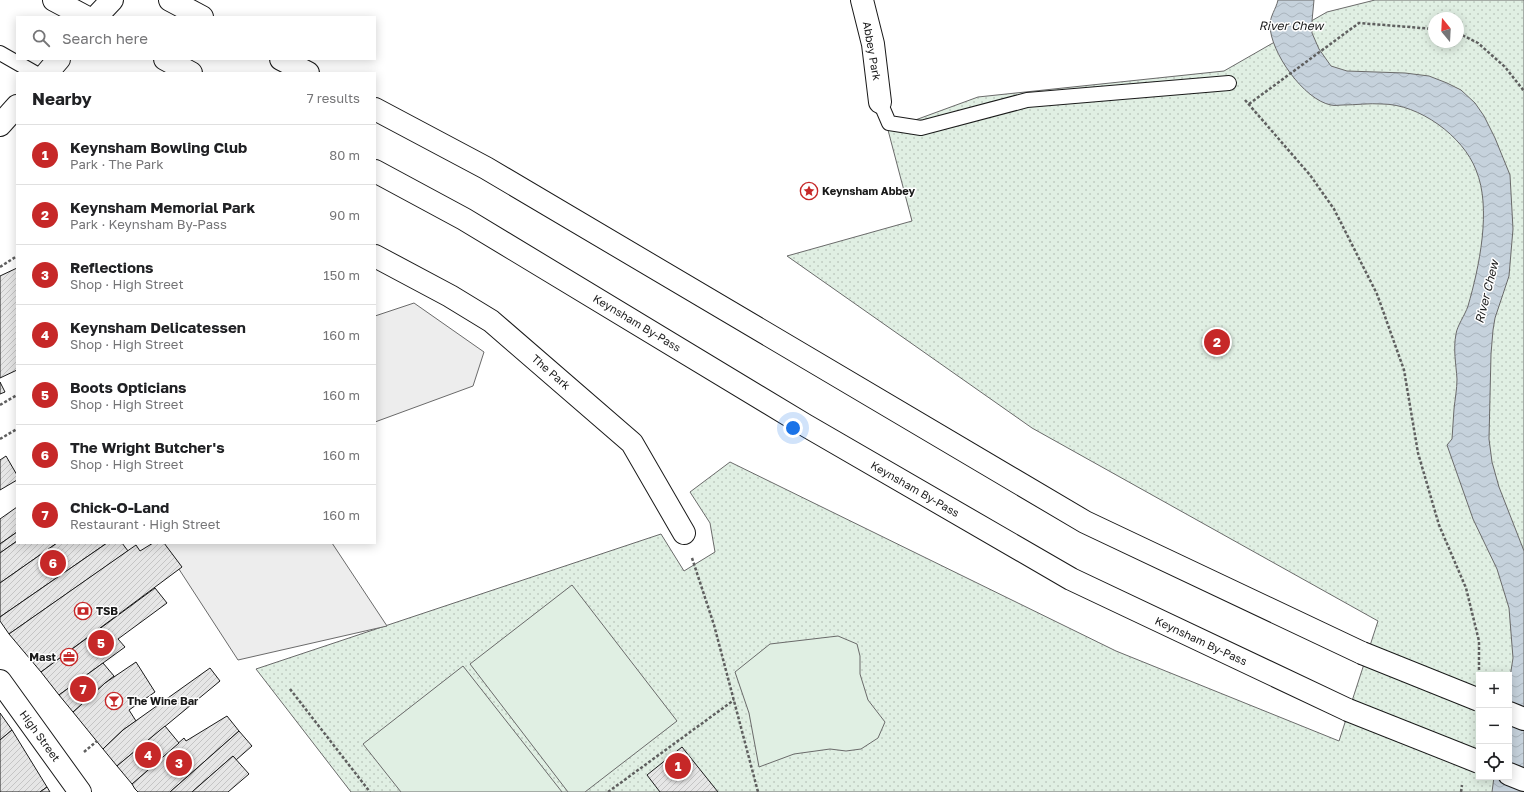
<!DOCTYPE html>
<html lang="en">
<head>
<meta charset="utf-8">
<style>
  body { margin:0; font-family:"Golos Text",sans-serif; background:#f6f6f6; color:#202124 }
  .controls { position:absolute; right:12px; bottom:12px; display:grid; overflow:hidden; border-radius:0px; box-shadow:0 2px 10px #0003 }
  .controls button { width:36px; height:36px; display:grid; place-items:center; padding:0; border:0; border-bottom:1px solid #e0e0e0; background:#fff; color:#202124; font:20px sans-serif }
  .compass { position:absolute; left:1428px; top:12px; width:36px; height:36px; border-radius:50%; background:#fff; box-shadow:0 2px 10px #0003; rotate:342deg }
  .you { position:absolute; left:793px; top:428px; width:14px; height:14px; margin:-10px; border:3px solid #fff; border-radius:50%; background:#1a73e8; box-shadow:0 0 0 6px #1a73e833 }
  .badge { display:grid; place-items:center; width:26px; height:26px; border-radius:50%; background:#c62828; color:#fff; font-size:13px; font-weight:700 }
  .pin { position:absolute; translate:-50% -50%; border:2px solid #fff; box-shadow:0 1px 4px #0006 }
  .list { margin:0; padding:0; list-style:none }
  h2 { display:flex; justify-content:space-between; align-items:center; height:52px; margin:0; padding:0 16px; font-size:17px }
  h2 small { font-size:13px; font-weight:400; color:#757577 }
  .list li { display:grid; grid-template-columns:26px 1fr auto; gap:12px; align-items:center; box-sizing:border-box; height:60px; padding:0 16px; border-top:1px solid #e0e0e0 }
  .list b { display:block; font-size:15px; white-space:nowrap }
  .list p { margin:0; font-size:13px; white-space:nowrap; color:#757577 }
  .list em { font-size:13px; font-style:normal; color:#757577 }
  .icon { flex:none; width:22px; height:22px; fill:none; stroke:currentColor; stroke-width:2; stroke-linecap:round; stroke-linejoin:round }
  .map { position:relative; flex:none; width:1524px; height:792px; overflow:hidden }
  .search { position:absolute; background:#fff; box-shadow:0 2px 10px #0003; left:16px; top:16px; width:360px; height:44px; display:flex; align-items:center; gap:10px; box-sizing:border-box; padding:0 14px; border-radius:0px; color:#757577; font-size:15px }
  .panel { position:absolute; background:#fff; box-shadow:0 2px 10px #0003; left:16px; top:72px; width:360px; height:472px; border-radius:0px }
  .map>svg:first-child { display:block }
  .green { fill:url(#green-dots); stroke:#6a6a6a; fill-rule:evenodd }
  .pitch { fill:#e0efe3; stroke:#6a6a6a }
  .parking { fill:#ededed; stroke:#6a6a6a }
  .water { fill:url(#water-waves); stroke:#6a6a6a }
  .building { fill:url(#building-hatch); stroke:#1a1a1a }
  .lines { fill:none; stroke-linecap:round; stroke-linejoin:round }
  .service-casing { stroke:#1a1a1a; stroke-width:16 }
  .minor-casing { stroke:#1a1a1a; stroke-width:24 }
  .secondary-casing { stroke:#1a1a1a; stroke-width:24 }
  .primary-casing { stroke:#1a1a1a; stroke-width:24 }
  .trunk-casing { stroke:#1a1a1a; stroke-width:24 }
  .path { stroke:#5f5f5f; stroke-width:2.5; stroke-dasharray:3 2; stroke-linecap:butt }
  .service { stroke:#fff; stroke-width:14 }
  .minor { stroke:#fff; stroke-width:22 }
  .secondary { stroke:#fff; stroke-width:22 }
  .primary { stroke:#fff; stroke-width:22 }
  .trunk { stroke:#fff; stroke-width:22 }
  .trunk-bridge-casing { stroke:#1a1a1a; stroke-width:24; stroke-linecap:butt }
  .trunk-bridge { stroke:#fff; stroke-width:22 }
  .labels { text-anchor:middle; stroke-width:3; stroke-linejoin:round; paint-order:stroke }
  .street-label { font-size:11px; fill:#1a1a1a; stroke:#fff }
  .poi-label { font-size:11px; font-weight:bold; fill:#1a1a1a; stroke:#fff; text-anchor:start }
  .water-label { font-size:12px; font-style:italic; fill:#1a1a1a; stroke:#fff }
</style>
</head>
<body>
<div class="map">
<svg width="1524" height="792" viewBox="0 0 1524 792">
  <defs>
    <pattern id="green-dots" width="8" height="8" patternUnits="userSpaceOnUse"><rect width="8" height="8" fill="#e0efe3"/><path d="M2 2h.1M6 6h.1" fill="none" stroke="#c0ccc2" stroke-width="1.8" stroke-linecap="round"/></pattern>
    <pattern id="water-waves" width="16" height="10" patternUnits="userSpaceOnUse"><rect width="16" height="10" fill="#c6d2dc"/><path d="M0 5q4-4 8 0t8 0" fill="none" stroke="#aab4bc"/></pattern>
    <pattern id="building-hatch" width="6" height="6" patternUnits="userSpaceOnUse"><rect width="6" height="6" fill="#e6e6e6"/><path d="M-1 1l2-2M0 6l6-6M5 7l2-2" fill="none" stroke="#c5c5c5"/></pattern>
  </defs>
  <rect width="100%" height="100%" fill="#fff"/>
  <path class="green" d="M1375,0h149v792h-1173l-95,-123 405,-135 23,37 31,-19 -5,-29 -20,-31 40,-30 386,189 223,90 39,-120 -346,-193 -245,-172 125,-35 -24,-91 90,-33 246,-26 103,-59zM1434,18h24v24h-24zM1479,675h30v102h-30z"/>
  <g class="pitch">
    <path d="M572,585l105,136 -92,71h-17l-98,-128z"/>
    <path d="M838,636l19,8 3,12v18l8,26 17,22 -7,16 -17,11 -15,2 -16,-2 -36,5 -35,13 -10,-54 -14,-41 35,-28z"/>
    <path d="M463,666l99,126h-161l-38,-48z"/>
  </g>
  <g class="parking">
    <path d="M414,303l70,49 -11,34 -98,36v-106z"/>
    <path d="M162,543h170l55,83 -149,34z"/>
  </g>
  <path class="water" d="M1278,0h36l-2,21v12l7,16 12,17 16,5 58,2 24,3 18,7 14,7 14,13 9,13 11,22 15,37 3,54 -4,47 -14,42 -2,12 -2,24 -2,85 3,23 7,25 25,64v234l-1,7h-31l2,-15h15v-93l4,-26 -4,-50 -12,-39 -24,-50 -26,-74 5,-6c1,-10 1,-20 2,-30 1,-10 3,-20 3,-30 -1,-15 -4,-30 -1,-45 1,-8 9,-19 12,-28 11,-38 24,-98 8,-136 -13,-34 -57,-66 -94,-66 -13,-1 -26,1 -39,1 -4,0 -8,1 -12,0 -27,-5 -61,-53 -61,-80 0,-9 6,-16 8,-25z"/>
  <g class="building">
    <path d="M17,268v102l-17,8v-102z"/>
    <path d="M0,382l5,10 -5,2z"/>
    <path d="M6,456l11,19v5l-17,10v-30z"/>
    <path d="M17,507v25l-17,12v-25z"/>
    <path d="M17,532v9l-17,12v-9z"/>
    <path d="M17,541v2h40l-57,40v-30z"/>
    <path d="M57,543h50l-107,74v-34z"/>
    <path d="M107,543h15l6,8 -119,83 -9,-13v-4z"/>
    <path d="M153,543h11l18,24 -141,105 -32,-38 127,-89 4,6z"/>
    <path d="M155,588l12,15 -49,36 7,8 -66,48 -18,-23z"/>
    <path d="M136,662l19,30 -26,18 7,11 -13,9 -20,19 -30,-37 32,-29z"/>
    <path d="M103,663l11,13 -9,7 -32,29 -14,-17z"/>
    <path d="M210,668l10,13 -103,85 -14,-17 20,-19z"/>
    <path d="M0,713l12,17 -12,10z"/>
    <path d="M227,716l12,15 -69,61h-32l-3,-3 -3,-5 52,-46 2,3z"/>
    <path d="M165,726l14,17 -47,41 -15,-18z"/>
    <path d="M12,730l35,57 -7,5h-40v-52z"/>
    <path d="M239,731l13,15 -16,14 -3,-4 -41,36h-22z"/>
    <path d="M682,747l36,45h-58l-13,-17z"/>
    <path d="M233,756l16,18 -21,18h-36z"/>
    <path d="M47,787l3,5h-10z"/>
  </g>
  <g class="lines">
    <defs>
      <g id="service">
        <path d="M0,53l35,20"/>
        <path d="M880,102l9,21 32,5 106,-28 202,-17"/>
      </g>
      <g id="minor">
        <path d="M862,0l11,44 7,58"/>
        <path d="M375,256l75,40 41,25 141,122 52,90"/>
      </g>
      <path id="secondary" d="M0,681l80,111"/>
      <g id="primary">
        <path d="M96,17l16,-17"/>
        <path d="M47,73l12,-14"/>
        <path d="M0,125l17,-19"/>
      </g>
      <g id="trunk">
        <path d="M54,0l32,17"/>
        <path d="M170,0l32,17"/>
        <path d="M165,59l26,14"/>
        <path d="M281,59l27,14"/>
        <path d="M375,109l111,59 599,354 277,131"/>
        <path d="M375,171l89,48 341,206 266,154 277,131"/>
        <path d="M1509,713l15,6"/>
        <path d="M1509,774l15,6"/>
      </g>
    </defs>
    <use href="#service" class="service-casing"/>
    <use href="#minor" class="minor-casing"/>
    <use href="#secondary" class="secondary-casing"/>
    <use href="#primary" class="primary-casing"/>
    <use href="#trunk" class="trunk-casing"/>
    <g class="path">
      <path d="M1458,33l20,10 27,24 19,24"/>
      <path d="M1245,100l65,75 24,34 43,85 27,76 14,83 21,72 27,63 13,53v30"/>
      <path d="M1249,104l110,-81 75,6"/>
      <path d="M0,267l17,-11"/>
      <path d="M0,405l17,-10"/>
      <path d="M0,439l17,-10"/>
      <path d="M692,558l22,67 44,167"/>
      <path d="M290,689l80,103"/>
      <path d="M84,752l13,-11"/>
      <path d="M608,792l126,-92"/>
      <path d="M1461,792l1,-7"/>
    </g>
    <use href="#service" class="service"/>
    <use href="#minor" class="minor"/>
    <use href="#secondary" class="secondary"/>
    <use href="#primary" class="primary"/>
    <use href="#trunk" class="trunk"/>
    <defs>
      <g id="trunk-bridge">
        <path d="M1362,653l117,47"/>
        <path d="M1348,710l131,52"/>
      </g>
    </defs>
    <use href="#trunk-bridge" class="trunk-bridge-casing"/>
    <use href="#trunk-bridge" class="trunk-bridge"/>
  </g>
  <defs>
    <symbol id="sight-ring" viewBox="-11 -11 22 22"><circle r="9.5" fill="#fff" stroke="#c62828" stroke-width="1.5"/><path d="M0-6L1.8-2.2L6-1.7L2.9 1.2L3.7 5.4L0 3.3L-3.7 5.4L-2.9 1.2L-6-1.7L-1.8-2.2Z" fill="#c62828"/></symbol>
    <symbol id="bank-ring" viewBox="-11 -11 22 22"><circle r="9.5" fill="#fff" stroke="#c62828" stroke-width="1.5"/><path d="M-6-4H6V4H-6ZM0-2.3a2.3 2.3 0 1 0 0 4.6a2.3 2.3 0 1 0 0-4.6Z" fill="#c62828"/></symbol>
    <symbol id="office-ring" viewBox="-11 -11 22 22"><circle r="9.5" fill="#fff" stroke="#c62828" stroke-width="1.5"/><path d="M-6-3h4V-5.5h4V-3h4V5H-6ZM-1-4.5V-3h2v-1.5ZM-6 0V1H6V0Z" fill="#c62828"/></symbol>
    <symbol id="bar-ring" viewBox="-11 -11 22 22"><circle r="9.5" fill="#fff" stroke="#c62828" stroke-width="1.5"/><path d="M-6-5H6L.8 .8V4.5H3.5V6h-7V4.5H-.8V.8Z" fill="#c62828"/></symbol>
  </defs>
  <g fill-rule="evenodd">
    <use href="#sight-ring" x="799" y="181" width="20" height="20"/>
    <use href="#bank-ring" x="73" y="601" width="20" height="20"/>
    <use href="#office-ring" x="59" y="647" width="20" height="20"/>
    <use href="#bar-ring" x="104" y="691" width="20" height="20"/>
  </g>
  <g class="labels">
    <g class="street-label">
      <text transform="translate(872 51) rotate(80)" y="4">Abbey Park</text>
      <text transform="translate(637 323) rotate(31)" y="4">Keynsham By-Pass</text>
      <text transform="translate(551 372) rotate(41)" y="4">The Park</text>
      <text transform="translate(915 489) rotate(30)" y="4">Keynsham By-Pass</text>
      <text transform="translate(1201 641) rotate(25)" y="4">Keynsham By-Pass</text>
      <text transform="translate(40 736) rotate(54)" y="4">High Street</text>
    </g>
    <g class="poi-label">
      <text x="822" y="195">Keynsham Abbey</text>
      <text x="96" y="615">TSB</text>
      <text x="56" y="661" text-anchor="end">Mast</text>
      <text x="127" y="705">The Wine Bar</text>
    </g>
    <g class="water-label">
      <text x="1291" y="30">River Chew</text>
      <text transform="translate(1487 292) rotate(-76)" y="4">River Chew</text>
    </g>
  </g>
</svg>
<div class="controls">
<button>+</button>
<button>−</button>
<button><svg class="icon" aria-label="locate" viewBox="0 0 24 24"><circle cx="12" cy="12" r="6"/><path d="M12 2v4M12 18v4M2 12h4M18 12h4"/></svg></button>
</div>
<svg class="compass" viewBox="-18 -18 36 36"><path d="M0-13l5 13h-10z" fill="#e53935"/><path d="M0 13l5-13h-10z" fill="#757577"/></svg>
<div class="you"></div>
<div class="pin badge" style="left:678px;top:766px">1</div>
<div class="pin badge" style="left:1217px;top:342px">2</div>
<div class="pin badge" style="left:179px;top:763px">3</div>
<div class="pin badge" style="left:148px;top:755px">4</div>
<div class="pin badge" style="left:101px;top:643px">5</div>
<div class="pin badge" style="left:53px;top:563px">6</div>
<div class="pin badge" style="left:83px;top:689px">7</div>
<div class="search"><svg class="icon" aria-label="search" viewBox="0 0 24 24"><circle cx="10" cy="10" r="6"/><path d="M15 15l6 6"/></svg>Search here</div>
<section class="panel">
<h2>Nearby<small>7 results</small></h2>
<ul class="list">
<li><span class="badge">1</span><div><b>Keynsham Bowling Club</b><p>Park · The Park</p></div><em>80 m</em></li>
<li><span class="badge">2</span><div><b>Keynsham Memorial Park</b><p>Park · Keynsham By-Pass</p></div><em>90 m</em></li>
<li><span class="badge">3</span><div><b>Reflections</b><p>Shop · High Street</p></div><em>150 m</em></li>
<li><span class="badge">4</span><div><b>Keynsham Delicatessen</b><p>Shop · High Street</p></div><em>160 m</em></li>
<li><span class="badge">5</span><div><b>Boots Opticians</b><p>Shop · High Street</p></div><em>160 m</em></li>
<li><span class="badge">6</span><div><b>The Wright Butcher's</b><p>Shop · High Street</p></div><em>160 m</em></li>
<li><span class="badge">7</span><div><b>Chick-O-Land</b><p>Restaurant · High Street</p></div><em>160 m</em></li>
</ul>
</section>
</div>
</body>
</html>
